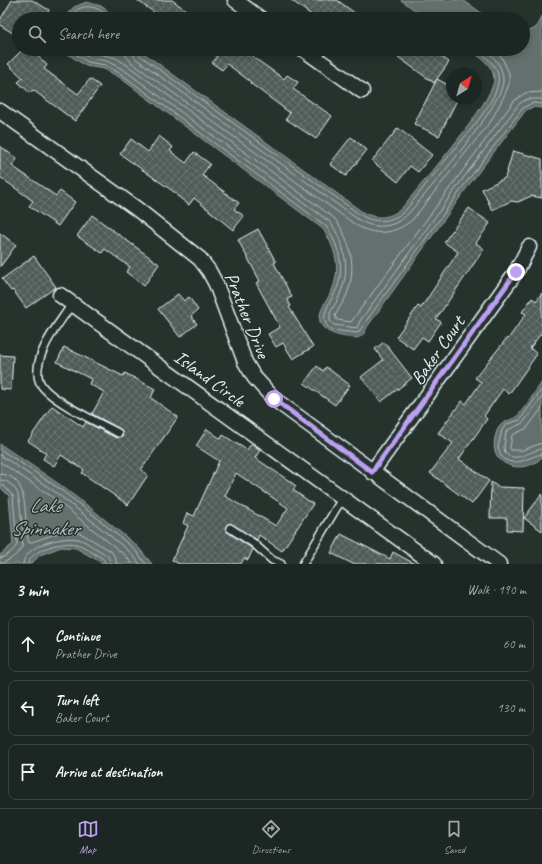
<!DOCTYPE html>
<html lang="en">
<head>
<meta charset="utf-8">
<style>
  body { margin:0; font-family:Caveat,sans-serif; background:#29322f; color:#f1f3f6 }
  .compass { position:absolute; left:446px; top:68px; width:36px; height:36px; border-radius:50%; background:#1c2622; box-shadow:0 2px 6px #0003; rotate:37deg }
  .stop { position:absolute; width:12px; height:12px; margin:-9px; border:3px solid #bca0f2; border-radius:50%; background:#fff }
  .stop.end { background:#bca0f2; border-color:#fff; box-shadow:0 1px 4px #0008 }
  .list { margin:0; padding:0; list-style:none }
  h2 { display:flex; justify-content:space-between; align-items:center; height:52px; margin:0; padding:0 16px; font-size:17px }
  h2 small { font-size:13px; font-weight:400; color:#a0a5a5 }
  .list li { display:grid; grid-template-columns:26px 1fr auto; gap:12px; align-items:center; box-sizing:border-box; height:56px; margin:0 8px 8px; padding:0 8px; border:1px solid #3a4340; border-radius:8px }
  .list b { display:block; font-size:15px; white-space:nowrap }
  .list p { margin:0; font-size:13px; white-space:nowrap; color:#a0a5a5 }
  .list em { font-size:13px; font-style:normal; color:#a0a5a5 }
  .icon { flex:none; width:22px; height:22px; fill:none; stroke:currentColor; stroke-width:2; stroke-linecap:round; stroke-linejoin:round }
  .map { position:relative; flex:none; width:542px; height:564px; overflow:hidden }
  .search { position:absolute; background:#1c2622; box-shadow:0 2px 6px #0003; left:12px; right:12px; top:12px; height:44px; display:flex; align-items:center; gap:10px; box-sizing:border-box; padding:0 14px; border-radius:22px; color:#a0a5a5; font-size:15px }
  .sheet { height:244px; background:#1c2622 }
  nav { display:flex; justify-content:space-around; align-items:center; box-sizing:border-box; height:56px; border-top:1px solid #3a4340; background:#1c2622; font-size:11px; color:#a0a5a5 }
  nav a { display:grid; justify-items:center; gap:2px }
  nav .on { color:#bca0f2 }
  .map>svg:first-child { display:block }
  .water { fill:#636f6d; stroke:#98a3a5 }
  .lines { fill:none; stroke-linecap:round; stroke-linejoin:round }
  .shore { stroke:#b3bdc0; stroke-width:1 }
  .building { fill:url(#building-cross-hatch); stroke:#e8f1f8; fill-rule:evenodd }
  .service-casing { stroke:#e8f1f8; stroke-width:10 }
  .minor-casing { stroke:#e8f1f8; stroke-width:17 }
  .service { stroke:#26332d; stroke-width:7 }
  .minor { stroke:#26332d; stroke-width:14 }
  .route { stroke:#bca0f2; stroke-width:5 }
  .labels { text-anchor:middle; stroke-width:3; stroke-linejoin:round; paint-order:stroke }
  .street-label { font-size:19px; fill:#e8f1f8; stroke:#26332d }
  .water-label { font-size:20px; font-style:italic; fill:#b3bdc0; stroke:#26332d }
</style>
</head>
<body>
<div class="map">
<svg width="542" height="564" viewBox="0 0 542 564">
  <defs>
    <pattern id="building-cross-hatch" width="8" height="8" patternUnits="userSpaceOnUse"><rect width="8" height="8" fill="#505c59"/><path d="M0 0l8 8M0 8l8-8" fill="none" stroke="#697472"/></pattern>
  </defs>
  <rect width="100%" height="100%" fill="#26332d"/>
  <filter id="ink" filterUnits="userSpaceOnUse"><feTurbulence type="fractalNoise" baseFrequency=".025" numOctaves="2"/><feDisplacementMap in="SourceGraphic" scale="8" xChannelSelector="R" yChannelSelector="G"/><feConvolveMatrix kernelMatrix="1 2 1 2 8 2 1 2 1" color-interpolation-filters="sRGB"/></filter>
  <g filter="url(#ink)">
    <g class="water">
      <path d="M401,0h62l27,19h-63z"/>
      <path d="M87,2l17,5 10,12h-52l12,-12z"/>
      <path d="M542,16v92l-9,-1 -7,3 -55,72 -104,145c-2,5 -4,10 -11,11 -16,-1 -45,-6 -34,-29 4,-10 11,-17 13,-28 5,-19 -2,-36 -12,-52l-204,-152 -15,-8 -18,-3 -26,-17h78l223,162c14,9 29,8 41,-3 17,-22 94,-108 92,-130 -1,-14 -15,-21 -25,-29h54v-17c12,-1 16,-6 19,-16z"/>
      <path d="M542,382v75c-18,20 -59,9 -45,-26 4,-10 11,-9 19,-14 6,-4 21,-28 26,-35z"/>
      <path d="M0,444l59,40 34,26 44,36 15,18h-48l-28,-16 -15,-1 -21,8 -9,9h-31v-9l13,-11 -4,-48 -9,-9z"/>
    </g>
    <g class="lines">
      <g class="shore">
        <path d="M67,19c13,-17 30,-16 43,0"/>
        <path d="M67,49l21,13 17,3 16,9 205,152c11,17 18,36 13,56 -3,15 -25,35 -8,48l27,3 6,-9 104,-144 55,-72 9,-5 10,1"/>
        <path d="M76,49l14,9 17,3 17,9 206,152c15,21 21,48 10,72 -2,7 -7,13 -10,19v8l4,4 23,3 3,-7 104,-144 55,-73 8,-5h15"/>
        <path d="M87,49l8,4 21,5 11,7 207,153c17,21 23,51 13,76 -3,8 -9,15 -12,22l2,4 14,2 163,-221 11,-8 17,-1"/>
        <path d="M125,49l1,7 6,7 221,160c20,14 42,12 60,-4l78,-98 14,-27 4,-10v-11l-7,-15 -8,-9"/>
        <path d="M131,49l4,9 221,160c17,12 37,11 52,-4 20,-23 93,-107 95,-132 1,-14 -8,-25 -19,-33"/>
        <path d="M136,49l2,5 221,160c15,10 32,9 46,-3 15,-19 29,-37 44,-55 15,-19 45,-50 49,-73 3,-16 -12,-26 -23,-34"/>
        <path d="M542,389l-22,31 -13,4 -5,6 -4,17 3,9c13,14 28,0 41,-2"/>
        <path d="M542,397l-19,26 -13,6 -4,3 -2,15 1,6c12,11 25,-3 37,-4"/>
        <path d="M542,408l-15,20 -15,7 -2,13 1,2h12l19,-7"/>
        <path d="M0,449l57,38 34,26 43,36 12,15"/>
        <path d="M0,455l54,36 33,26 43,35 10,12"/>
        <path d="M0,462l51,34 75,60 6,8"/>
        <path d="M0,474c33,1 22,49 29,69l29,-10h22l31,18 4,6 2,7"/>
        <path d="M0,480c7,0 14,6 17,12 3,6 7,49 5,55 -3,7 -15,16 -22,16"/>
        <path d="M0,485l4,1 9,10 4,48c-2,6 -11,13 -17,14"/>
        <path d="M23,564c1,-19 39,-28 55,-25 6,1 13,7 19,10 6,4 13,6 14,15"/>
        <path d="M28,564c2,-15 36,-23 48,-20 6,1 14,7 19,10 5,3 10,4 10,10"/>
      </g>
    </g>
    <g class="building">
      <path d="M12,0h20l17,10 -5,9h-6l-7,-5 -3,5h-9v18l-19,-12v-5z"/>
      <path d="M137,0h35l26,19h-35z"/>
      <path d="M291,0h46l26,19h-46z"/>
      <path d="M23,49h7l17,16 -3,4 34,25 12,-15 10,7 -25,35 -42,-31 -3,3 -12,-11 5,-4 -15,-14z"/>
      <path d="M206,49h53l-6,8 31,22 3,-4 11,7 -5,7 39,27 -16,23 -30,-20 4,-6 -40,-30 1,-1 -24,-18 -5,6 -10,-7 5,-6z"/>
      <path d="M387,49h44l18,13 -15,21z"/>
      <path d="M437,79l15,8v11h6l-19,38 -25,-12z"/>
      <path d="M398,128l34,27 -14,17 -8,-6 -12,16 -26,-21z"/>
      <path d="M159,136l14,11 -3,4 16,12 8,-11 16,12 -8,11 37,28 -5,6 10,7 -11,14 -39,-32 -5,7 -13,-10 1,-1 -57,-40 11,-15 17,13z"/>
      <path d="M351,137l16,13 -21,26 -16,-12z"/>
      <path d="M0,146l17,13 -5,7 44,30 4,-5 15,11 -17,24 -29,-20 4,-5 -33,-24z"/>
      <path d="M513,151l29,8v39l-11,-2 -13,6 -7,-1 -19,9 -10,-21 23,-11z"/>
      <path d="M469,208l21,15 -14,20 8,6 -48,70 5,3 -13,19 -6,-4 -9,12 -17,-12 22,-31 3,2 37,-56 -14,-10z"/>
      <path d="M92,215l67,49 -15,22 -18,-14 4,-5 -25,-18 -3,4 -25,-17z"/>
      <path d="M258,229l18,33 -2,1 18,34 -5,2 4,7 -2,1 24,40 -20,12 -10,-16 -7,4 -8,-13 12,-7 -24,-44 4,-2 -22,-41z"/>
      <path d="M0,233l16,12 -16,22z"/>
      <path d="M34,256l22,31 -30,21 -13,-18 -2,1 -9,-12z"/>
      <path d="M542,293v39l-12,16 7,6 -28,40 -6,-5 -19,27 3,3 -28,40 30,22 -17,23 -42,-31 23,-30 -15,-10 24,-32 4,3 15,-22 -6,-4 32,-40 1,1 18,-25 -4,-2 10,-14 4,3z"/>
      <path d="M178,294l6,7 5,-4 9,13 -7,6 6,8 -17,13 -22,-28z"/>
      <path d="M384,342l28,36 -31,24 -20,-25 22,-17 -8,-11z"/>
      <path d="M64,347l59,29 2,-3 30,16 -4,9 27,19 -37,53 7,5 -20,30 -46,-32 2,-3 -23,-15 -7,11 -11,-7 3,-6 -18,-12 24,-35 31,21 3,-5 30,16 4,-1 3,-2 -3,-6 -28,-15 12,-22 -15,-8 2,-5 -34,-17z"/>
      <path d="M0,355l13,1 -2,34 -11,-1z"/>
      <path d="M317,366l6,5 3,-4 24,18 -15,20 -31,-22z"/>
      <path d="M207,429l14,10 2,-4 24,15 4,-6 9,6 -5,8 33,22 8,6 -3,4 20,14 -31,47 -23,-16 -2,5 -27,-17 -4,3v5l27,18 -5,11 -4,-2 -3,6h-62l-7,-4 16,-34 -5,-3 4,-10 7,3 25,-55 -23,-15zM236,473l52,35 -12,18 -51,-30z"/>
      <path d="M491,482l7,5 26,1 -1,43 -16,-1v-12h-17z"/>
      <path d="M542,494v37l-18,-13z"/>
      <path d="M341,534l49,25 3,-7 22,12h-62l-22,-11z"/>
    </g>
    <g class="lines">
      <defs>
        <g id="service">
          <path d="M72,304c-9,14 -21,28 -28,44 -5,10 -10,28 -2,38 12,16 57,37 76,47"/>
          <path d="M230,528l23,15 19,17 9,4"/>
          <path d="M303,564l40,-67"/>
        </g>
        <g id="minor">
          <path d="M235,0l26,19"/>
          <path d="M303,49l59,42"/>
          <path d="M0,111l137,98 63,50 9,12 7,13 29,78 9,15 20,22 225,165"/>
          <path d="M60,295l374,269"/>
          <path d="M372,472l144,-200 13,-25"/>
        </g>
      </defs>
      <use href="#service" class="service-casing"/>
      <use href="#minor" class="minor-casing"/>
      <use href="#service" class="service"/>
      <use href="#minor" class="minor"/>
    </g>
  </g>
  <g class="lines" filter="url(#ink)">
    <path class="route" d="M274,399l98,73 144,-200"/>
  </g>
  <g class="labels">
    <g class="street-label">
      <text transform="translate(248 315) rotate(68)" y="7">Prather Drive</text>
      <text transform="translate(437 350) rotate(-55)" y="7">Baker Court</text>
      <text transform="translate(210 378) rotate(36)" y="7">Island Circle</text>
    </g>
    <g class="water-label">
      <text x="45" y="512">Lake<tspan x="45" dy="23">Spinnaker</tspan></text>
    </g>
  </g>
</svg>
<svg class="compass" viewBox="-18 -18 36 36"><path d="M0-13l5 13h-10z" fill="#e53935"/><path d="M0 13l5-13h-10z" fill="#a0a5a5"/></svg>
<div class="stop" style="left:274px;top:399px"></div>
<div class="stop end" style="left:516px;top:272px"></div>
<div class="search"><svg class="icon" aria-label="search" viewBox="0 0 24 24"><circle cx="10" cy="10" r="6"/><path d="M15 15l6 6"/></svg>Search here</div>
</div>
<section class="sheet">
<h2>3 min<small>Walk · 190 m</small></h2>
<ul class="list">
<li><svg class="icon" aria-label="ahead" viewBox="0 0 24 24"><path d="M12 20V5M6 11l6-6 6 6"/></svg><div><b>Continue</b><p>Prather Drive</p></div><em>60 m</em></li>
<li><svg class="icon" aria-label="left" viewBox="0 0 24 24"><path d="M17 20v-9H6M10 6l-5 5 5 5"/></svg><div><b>Turn left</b><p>Baker Court</p></div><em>130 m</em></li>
<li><svg class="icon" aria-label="arrive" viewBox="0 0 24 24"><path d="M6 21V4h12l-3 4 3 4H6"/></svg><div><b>Arrive at destination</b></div></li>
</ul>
</section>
<nav>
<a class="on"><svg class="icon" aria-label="map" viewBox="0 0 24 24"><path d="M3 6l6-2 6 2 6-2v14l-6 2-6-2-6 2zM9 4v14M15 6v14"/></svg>Map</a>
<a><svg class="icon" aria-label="directions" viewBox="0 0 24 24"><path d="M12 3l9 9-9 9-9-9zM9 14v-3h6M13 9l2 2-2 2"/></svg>Directions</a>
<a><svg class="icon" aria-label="saved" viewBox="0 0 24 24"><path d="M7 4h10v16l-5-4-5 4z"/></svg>Saved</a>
</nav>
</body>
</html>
